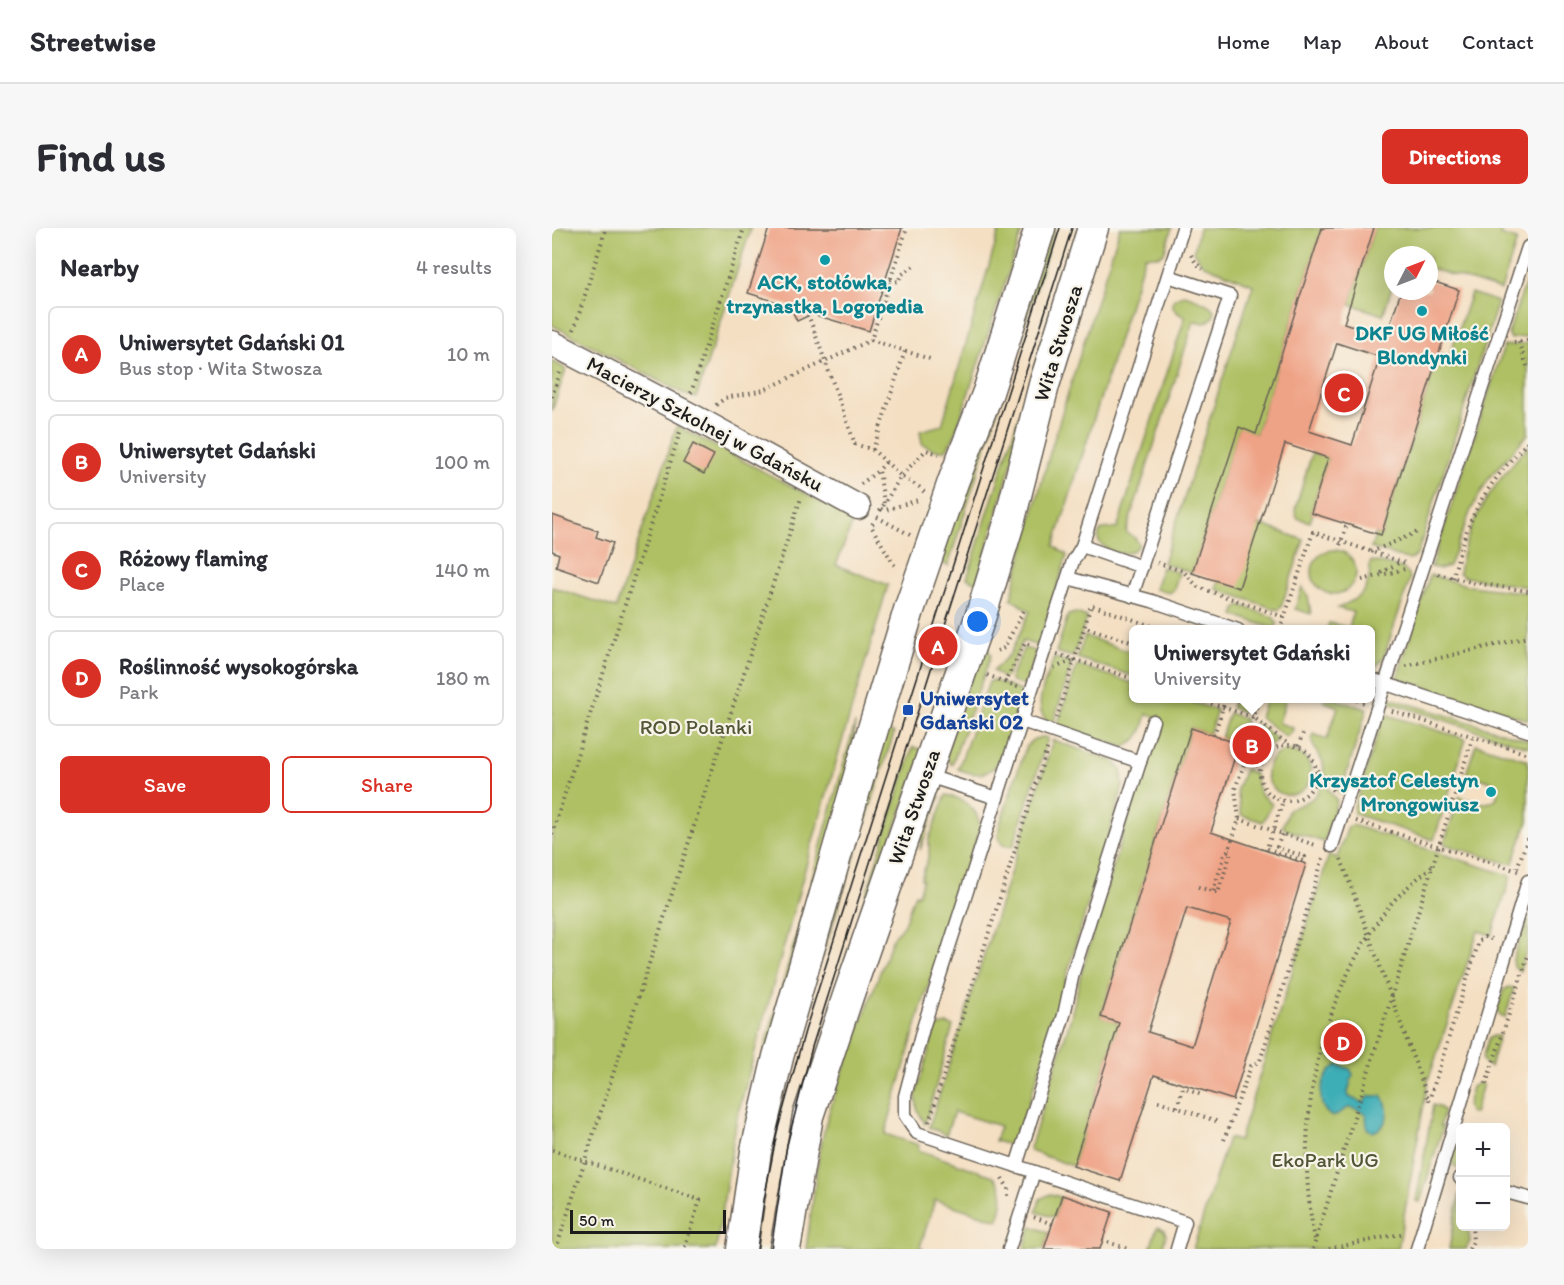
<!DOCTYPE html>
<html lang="en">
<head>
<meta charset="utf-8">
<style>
  body { margin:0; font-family:Itim,sans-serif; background:#f7f7f7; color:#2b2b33 }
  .controls { position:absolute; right:18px; bottom:18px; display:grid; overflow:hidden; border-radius:9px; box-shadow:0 6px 24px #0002 }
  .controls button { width:54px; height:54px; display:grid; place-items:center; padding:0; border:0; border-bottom:2px solid #e1e1e2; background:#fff; color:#2b2b33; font:30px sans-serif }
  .compass { position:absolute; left:832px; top:18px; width:54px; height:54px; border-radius:50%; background:#fff; box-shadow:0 6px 24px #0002; rotate:48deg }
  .scale { position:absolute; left:18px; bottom:15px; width:156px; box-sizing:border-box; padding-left:6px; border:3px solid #1c1c1c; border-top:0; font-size:16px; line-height:21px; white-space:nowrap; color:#1c1c1c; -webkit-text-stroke:4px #f7f3e8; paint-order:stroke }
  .you { position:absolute; left:426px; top:394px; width:21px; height:21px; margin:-15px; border:4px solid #fff; border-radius:50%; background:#1a73e8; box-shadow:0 0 0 9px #1a73e833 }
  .badge { display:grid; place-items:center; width:39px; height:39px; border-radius:50%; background:#d93025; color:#fff; font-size:20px; font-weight:700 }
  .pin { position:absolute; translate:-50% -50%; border:3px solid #fff; box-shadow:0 2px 6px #0006 }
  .popup { position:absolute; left:577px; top:397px; width:246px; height:78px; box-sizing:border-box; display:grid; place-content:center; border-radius:9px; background:#fff; filter:drop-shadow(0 2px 4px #0005); font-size:20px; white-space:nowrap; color:#7c7c81 }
  .popup b { font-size:22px; color:#2b2b33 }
  .popup::after { content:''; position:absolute; left:50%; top:100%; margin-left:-12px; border:12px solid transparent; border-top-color:#fff }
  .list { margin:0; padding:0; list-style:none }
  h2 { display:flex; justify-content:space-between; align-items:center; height:78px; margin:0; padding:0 24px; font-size:26px }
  h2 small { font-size:20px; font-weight:400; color:#7c7c81 }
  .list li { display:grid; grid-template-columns:39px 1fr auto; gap:18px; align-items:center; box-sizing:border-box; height:96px; margin:0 12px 12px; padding:0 12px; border:2px solid #e1e1e2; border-radius:9px }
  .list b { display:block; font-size:22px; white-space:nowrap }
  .list p { margin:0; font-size:20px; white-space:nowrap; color:#7c7c81 }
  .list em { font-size:20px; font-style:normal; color:#7c7c81 }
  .actions { display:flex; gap:12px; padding:18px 24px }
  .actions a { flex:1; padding:14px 0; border:2px solid #d93025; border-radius:9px; text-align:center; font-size:21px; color:#d93025 }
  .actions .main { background:#d93025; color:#fff }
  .map { position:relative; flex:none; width:976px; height:1021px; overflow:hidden; border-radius:9px }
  header { display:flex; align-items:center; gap:36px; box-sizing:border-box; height:84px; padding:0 30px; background:#fff; border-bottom:2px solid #e1e1e2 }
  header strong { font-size:28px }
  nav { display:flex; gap:33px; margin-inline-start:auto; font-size:21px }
  .intro { display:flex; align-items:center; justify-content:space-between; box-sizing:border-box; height:144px; padding:0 36px }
  h1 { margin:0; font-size:42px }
  .button { padding:15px 27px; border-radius:9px; background:#d93025; color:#fff; font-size:21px; font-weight:700 }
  main { display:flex; gap:36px; padding:0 36px }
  aside { flex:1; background:#fff; border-radius:9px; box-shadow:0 6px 24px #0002 }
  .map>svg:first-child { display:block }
  .green { fill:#aec064; stroke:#656e40; stroke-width:1.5 }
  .water { fill:#3cadb6; stroke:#2c6469; stroke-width:1.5 }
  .building { fill:#efa386; fill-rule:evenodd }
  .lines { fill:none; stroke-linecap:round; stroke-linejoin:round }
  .service-casing { stroke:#686056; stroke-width:15 }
  .minor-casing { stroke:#686056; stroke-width:27 }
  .tertiary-casing { stroke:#686056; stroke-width:33 }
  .path { stroke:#686056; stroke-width:4; stroke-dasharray:1.5 4.5; stroke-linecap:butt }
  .service { stroke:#fff; stroke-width:12 }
  .minor { stroke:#fff; stroke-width:24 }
  .tertiary { stroke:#fff; stroke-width:30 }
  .tram { stroke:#1c1c1c; stroke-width:1.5 }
  .culture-dot { fill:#0f9aa8; stroke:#f7f3e8; stroke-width:2 }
  .transit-dot { fill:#1a4fb4; stroke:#f7f3e8; stroke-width:2 }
  .labels { text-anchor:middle; stroke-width:4.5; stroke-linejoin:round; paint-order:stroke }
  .culture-label { font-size:21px; font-weight:bold; fill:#0d838f; stroke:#f7f3e8 }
  .street-label { font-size:21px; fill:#1c1c1c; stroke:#f7f3e8 }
  .transit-label { font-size:21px; font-weight:bold; fill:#164399; stroke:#f7f3e8; text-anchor:start }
  .park-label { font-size:21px; fill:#4f5535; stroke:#f7f3e8 }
</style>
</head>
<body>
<header>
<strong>Streetwise</strong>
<nav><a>Home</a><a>Map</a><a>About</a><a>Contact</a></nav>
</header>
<div class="intro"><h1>Find us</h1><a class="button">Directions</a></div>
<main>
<aside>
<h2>Nearby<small>4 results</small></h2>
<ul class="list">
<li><span class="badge">A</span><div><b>Uniwersytet Gdański 01</b><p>Bus stop · Wita Stwosza</p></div><em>10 m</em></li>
<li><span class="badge">B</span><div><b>Uniwersytet Gdański</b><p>University</p></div><em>100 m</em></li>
<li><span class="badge">C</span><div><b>Różowy flaming</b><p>Place</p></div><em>140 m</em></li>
<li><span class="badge">D</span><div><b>Roślinność wysokogórska</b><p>Park</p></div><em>180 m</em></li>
</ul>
<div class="actions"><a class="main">Save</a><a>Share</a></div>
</aside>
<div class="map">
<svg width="976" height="1021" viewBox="0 0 976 1021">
  <rect width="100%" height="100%" fill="#f7f3e8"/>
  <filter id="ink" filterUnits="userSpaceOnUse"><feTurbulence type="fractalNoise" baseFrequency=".0167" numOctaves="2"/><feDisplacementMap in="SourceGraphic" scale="12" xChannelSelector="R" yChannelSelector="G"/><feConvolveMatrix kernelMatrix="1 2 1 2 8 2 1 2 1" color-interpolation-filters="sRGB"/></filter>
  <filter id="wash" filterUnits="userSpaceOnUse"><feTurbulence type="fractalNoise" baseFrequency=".008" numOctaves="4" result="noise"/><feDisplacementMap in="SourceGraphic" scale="24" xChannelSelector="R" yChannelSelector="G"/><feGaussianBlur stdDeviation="1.35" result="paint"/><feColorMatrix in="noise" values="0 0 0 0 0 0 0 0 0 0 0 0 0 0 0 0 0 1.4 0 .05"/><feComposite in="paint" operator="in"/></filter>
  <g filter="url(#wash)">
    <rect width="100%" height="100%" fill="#f4dfc2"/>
    <g class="green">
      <path d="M0,0h199l-55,170 -10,-3 -134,-70z"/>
      <path d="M448,0h23l-69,209 -8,13h-12l-12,-6 -2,-13 22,-6z"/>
      <path d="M498,0h5l-107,338 -9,-5z"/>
      <path d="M527,0l-102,355 -10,-5z"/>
      <path d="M568,0h52l-8,25 -5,3h-14l-91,290 13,9 -1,4 -28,87 -15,-5 -17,36 -3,1 -10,-7 17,-17 20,-43 -19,-12c30,-126 70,-248 109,-371z"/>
      <path d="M647,0h123l-66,206 -17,-6 -47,145 -29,-10 90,-278 -51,-21 -8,-13z"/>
      <path d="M822,0h128l-2,7 17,5 -16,50 -72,-22v-13h-36v29l-10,31 -33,-11z"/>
      <path d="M976,47v61l-17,3 -3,-5z"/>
      <path d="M919,65l27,9 -81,253 -7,5 -39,-12 5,-15 5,2 58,-181 10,3z"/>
      <path d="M633,67c11,4 46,14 20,28l-11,-2 -68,211 9,6 4,7c-11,14 -31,9 -41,-5 0,-14 9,-12 19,-11l68,-212c-13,-6 -21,-18 0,-22z"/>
      <path d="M976,115v91l-39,44 -18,32 -22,56 -9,3 -9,-2 73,-221z"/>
      <path d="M0,133l14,8 -14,42z"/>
      <path d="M125,198l177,93 -18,46 52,20 -78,266 -73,266 -21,132h-164v-662l64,21z"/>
      <path d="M976,218v141l-63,-10 -6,-4c7,-52 35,-89 69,-127z"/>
      <path d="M760,225l16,5 -17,54 2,2 -3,8 -13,-4 -2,-8z"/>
      <path d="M708,296l44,16 -23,67 -3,3 -62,-21 3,-8z"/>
      <circle cx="782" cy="344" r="22"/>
      <path d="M820,333l30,7 7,6 1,5 -27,80 -6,6 -5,2 -1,-37 -44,-1 2,-6 20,5 4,-16 -15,-4c24,-12 32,-15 32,-45z"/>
      <path d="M610,339l17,6 -5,16 -4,4 -15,-4z"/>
      <path d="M878,347l40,11 58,7v127l-131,-42z"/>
      <path d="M750,359l6,9 3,18 -16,-5z"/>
      <path d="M688,377l33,12 4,6 -2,6 -41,-14 3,-8z"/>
      <path d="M524,385l11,4 -14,40 -17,-5 12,-37z"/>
      <path d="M533,408l48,17v23l-56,-18z"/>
      <path d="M428,416l7,3 4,8 -39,110 -5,-5 -1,-8z"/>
      <path d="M472,420l12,3 -11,35 -13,-4 -2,-3z"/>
      <path d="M502,430l18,5 -19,61c-26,-11 -5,-48 1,-66z"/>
      <path d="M525,437l56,18 1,15 48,1 35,11 -8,24 -18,-6 -90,288 18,7 -46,143 -43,-15v-3l40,-127 11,-47 52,-173 29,-82 -15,-5c-4,15 -7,27 -23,33l-67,-21z"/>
      <path d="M441,452l30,12 -21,66c-11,18 -26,19 -44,11l31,-87z"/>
      <path d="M682,470l18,1 -4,14 -17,-5z"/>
      <path d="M838,470l138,42v7l-140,-45z"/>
      <path d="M714,471h20l-7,24 14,5 -1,4 -6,5 -26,-20z"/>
      <path d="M772,471h9l34,10 -27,85 -16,-21 -1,-11 -11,-19 1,-9 14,5 11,-32 -15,-6z"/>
      <path d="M677,485l16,6 -8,24 -16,-5z"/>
      <path d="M832,486l82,25 -32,101 -80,-26v-6z"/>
      <path d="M303,495l-3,36 -119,490h-7l12,-83 12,-64z"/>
      <path d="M706,496l20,16c-10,4 -16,17 -26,18l-2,-5z"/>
      <path d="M332,501l10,4 -72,225z"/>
      <path d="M491,509l5,1 -35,109 -10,-2 -5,-7 1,-11 27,-80 8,-8z"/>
      <path d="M501,512l60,21 8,8 2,17 -55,185 -12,48 -40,123 -3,4 -18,-5 5,-15 -46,-14 -8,23 -17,-8z"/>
      <path d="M924,516l52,16v61l-15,42h-7l-62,-19 15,-47c13,3 40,15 39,-8l-6,-7 -26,-8z"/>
      <path d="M361,519l11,3 -86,233z"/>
      <circle cx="737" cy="545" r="22"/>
      <path d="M693,541l10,5 4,18 13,12 -9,18 -22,-7 -4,-26z"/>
      <path d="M771,554l14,19 -13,41 -40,-13 -1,-4 6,-16c16,-6 28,-9 34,-27z"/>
      <path d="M394,567c18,3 34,15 34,34l-59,179 -36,126 34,11 -1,5 75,26c14,12 10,28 5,44l-63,-20 -15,47 3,2h-117l13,-94 7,-33 11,-35 57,-152 9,-9 12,-32 3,1 5,-15 -2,-1 8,-24v-16z"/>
      <path d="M388,568l-20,54 3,-34 10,-19z"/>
      <path d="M800,597l159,51 -19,59 -14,-4 -50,150 -30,168h-205l35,-111 11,3 90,-286 8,3 11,-31z"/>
      <path d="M976,691v26l-8,26 -6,-5 -1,-7 13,-38z"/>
      <path d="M956,759l6,1 -9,30 -5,-2 -3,-6 6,-19z"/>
      <path d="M394,796l7,2 -28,98 -8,-15 -1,-14 17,-59 4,-9z"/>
      <path d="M941,808h6l-9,31 -5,-3 -3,-5 6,-20z"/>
      <path d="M926,855l5,1 -9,30 -5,-2 -2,-6 5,-19z"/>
      <path d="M881,877l8,3 3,3 -4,15 3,1 -23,75 -4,-1z"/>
      <path d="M908,907v29l-1,6 -8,-7c-1,-10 2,-20 9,-28z"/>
      <path d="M908,964l1,34 7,1 2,14 -4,8h-17z"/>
      <path d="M498,966l11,3 -7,20 -18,-5 4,-13z"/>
      <path d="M479,998l18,7 -5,16h-20z"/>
      <path d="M605,999l7,3 2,5 -4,14h-12z"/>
    </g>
    <path class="water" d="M786,837l12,4 3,5 -5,18 1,5 14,6 6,-7h13c9,13 7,32 -10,36l-5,-4 -1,-14c-22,-11 -16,-6 -33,3 -20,-9 -13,-43 5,-52z"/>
    <g id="blocks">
      <g class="building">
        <path d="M217,0h133l-33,103 -57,-17 -15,7 -7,-15 -42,-13z"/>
        <path d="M770,0h52l-30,95 42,14 15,-46h28v-11l30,10 -78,245 -70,-22 17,-55 -43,-14 -46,144 -47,-15 47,-146 17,7zM785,115l43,14 -28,88 -43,-14z"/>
        <path d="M141,216l21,11 -10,19 -21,-11z"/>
        <path d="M0,287l46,16 -2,6 17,6 -14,39 -43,-15 3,-13 -7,-3z"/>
        <path d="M639,500l48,16 -28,88 95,32 -73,236 -79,-25 -34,106 -47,-15 46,-143 -18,-6zM635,680l44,13 -39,125 -44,-14z"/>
        <path d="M510,967l50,17 -12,37h-56z"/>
      </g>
    </g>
  </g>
  <g filter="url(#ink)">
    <use href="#blocks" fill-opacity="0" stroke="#686056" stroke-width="1.5"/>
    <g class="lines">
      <defs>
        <g id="service">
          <path d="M530,318l60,21"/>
          <path d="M516,350l84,23 86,29"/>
          <path d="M580,368l98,-300 -62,-20"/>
          <path d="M819,451l157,52"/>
          <path d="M470,493l118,41"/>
          <path d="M373,547l72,23"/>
          <path d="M780,618l196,-599"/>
          <path d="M464,938l48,-151 9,-42 80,-252"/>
          <path d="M908,950l1,1"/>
          <path d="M954,964l22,6"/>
          <path d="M457,1021l25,-77"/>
          <path d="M625,1021l8,-27 -268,-89 -12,-18v-19l18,-68 150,-467 9,-15 101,-318"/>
          <path d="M865,1021l111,-368"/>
        </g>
        <path id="minor" d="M0,115l151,79 155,85"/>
        <g id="tertiary">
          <path d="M190,1021l14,-98 22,-94 85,-295 46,-152 44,-128 35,-90 52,-164"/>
          <path d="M233,1021l23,-133 40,-120 133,-381 28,-92 35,-138 49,-157"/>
        </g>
      </defs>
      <use href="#service" class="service-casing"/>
      <use href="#minor" class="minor-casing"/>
      <use href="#tertiary" class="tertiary-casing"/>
      <g class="path">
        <path d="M639,27l5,8 7,6"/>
        <path d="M338,51l8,3 3,-7 16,-11"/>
        <path d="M256,86l47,130 18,6 28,26 18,11 5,5"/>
        <path d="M22,102l32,-102"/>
        <path d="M319,112l59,19"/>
        <path d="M962,114l14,-2"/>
        <path d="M967,114l9,27"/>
        <path d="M139,165l53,-165"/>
        <path d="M0,169l8,-25"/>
        <path d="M164,177l9,-7 39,-8 107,-50 36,-112"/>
        <path d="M321,222l32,-99"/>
        <path d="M309,256l18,-14"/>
        <path d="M332,275l-5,-33 7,-8"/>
        <path d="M329,281l5,1 35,-11"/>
        <path d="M328,283l21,-35 25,-26 13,4"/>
        <path d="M325,289l33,18"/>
        <path d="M321,295l-2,3 25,42"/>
        <path d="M788,317l7,-21"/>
        <path d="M819,324l49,-21"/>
        <path d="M605,335l26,8 15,16 86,30"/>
        <path d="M829,345l19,-11"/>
        <path d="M886,346l37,9 53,8"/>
        <path d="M901,350c8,-35 19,-69 42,-98 10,-14 22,-26 33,-39"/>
        <path d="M810,352l43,-11"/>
        <path d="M536,400l46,15"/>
        <path d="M728,402l33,-98 95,32"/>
        <path d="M445,423l7,-3 21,-40"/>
        <path d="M505,426l77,25"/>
        <path d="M854,438l122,-29"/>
        <path d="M502,440l20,-8"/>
        <path d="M435,447l18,7 20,-39 6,2"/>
        <path d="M453,454l13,5"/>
        <path d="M642,470l59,19 35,27"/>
        <path d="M799,470l14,5"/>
        <path d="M840,483l136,43"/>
        <path d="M505,490l34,-113 72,25"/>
        <path d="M662,507l12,-37"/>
        <circle cx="736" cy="545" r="28"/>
        <path d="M746,518l6,-15"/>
        <path d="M693,533l15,6"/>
        <path d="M765,542l17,22"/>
        <path d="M687,591l79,27"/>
        <path d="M804,593l162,50"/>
        <path d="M0,606l128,-402"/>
        <path d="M715,621l36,12 2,-4 -28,-10 5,-13"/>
        <path d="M714,623l17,-50"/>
        <path d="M789,631l88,242"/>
        <path d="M965,640l11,-30"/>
        <path d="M646,659l20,6 13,-41 -2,-2"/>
        <path d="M661,663l13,-39 3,-2 10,-31 -4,-30 10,-28 -1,-13 15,-50"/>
        <path d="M934,856l42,-128"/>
        <path d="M606,873l61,21"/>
        <path d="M877,873l50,-160 5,-4 11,3"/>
        <path d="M625,879l6,-19 19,7"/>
        <path d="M377,894l119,-376"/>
        <path d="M672,912l27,-74 9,-5 63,-203"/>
        <path d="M0,922l148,50 -16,49"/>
        <path d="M450,950l6,10v8"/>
        <path d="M482,989l18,7"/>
        <path d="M763,1011c-23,-111 3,-238 71,-329 13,-17 30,-30 46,-44"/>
        <path d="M550,1012l26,9"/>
        <path d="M4,1021l245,-751"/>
        <path d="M761,1021l160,-513"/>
        <path d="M777,1021l76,-16"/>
        <path d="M917,1021l4,-7 -1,-16"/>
      </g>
      <use href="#service" class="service"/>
      <use href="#minor" class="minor"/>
      <use href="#tertiary" class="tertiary"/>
      <g class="tram">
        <path d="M205,1021l7,-49 13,-68 28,-101 255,-803"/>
        <path d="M219,1021l16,-104 25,-98 131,-416 129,-403"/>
      </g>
    </g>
  </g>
  <g class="culture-dot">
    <circle cx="273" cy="32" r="6"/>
    <circle cx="870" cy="83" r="6"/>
    <circle cx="939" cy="564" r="6"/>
  </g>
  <rect class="transit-dot" x="350" y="476" width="12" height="12" rx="3"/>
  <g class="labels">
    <g class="culture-label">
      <text x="273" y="61">ACK, stołówka,<tspan x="273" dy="24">trzynastka, Logopedia</tspan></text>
      <text x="870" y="112">DKF UG Miłość<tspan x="870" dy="24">Blondynki</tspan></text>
      <text x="927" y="559" text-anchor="end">Krzysztof Celestyn<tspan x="927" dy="24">Mrongowiusz</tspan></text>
    </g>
    <g class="street-label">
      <text transform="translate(506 115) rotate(-73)" y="7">Wita Stwosza</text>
      <text transform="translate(153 196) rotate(28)" y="7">Macierzy Szkolnej w Gdańsku</text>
      <text transform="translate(362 579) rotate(-71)" y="7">Wita Stwosza</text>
    </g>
    <g class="transit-label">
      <text x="368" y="477">Uniwersytet<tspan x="368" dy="24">Gdański 02</tspan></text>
    </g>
    <g class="park-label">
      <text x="144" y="506">ROD Polanki</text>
      <text x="773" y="939">EkoPark UG</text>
    </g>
  </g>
</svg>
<div class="controls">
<button>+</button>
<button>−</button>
</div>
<svg class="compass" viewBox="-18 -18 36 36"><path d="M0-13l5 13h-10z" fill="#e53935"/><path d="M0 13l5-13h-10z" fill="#7c7c81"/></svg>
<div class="scale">50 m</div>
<div class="you"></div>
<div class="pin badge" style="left:386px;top:418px">A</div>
<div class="pin badge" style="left:700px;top:517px">B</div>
<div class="popup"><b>Uniwersytet Gdański</b>University</div>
<div class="pin badge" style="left:792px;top:165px">C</div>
<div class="pin badge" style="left:791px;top:814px">D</div>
</div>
</main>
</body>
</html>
